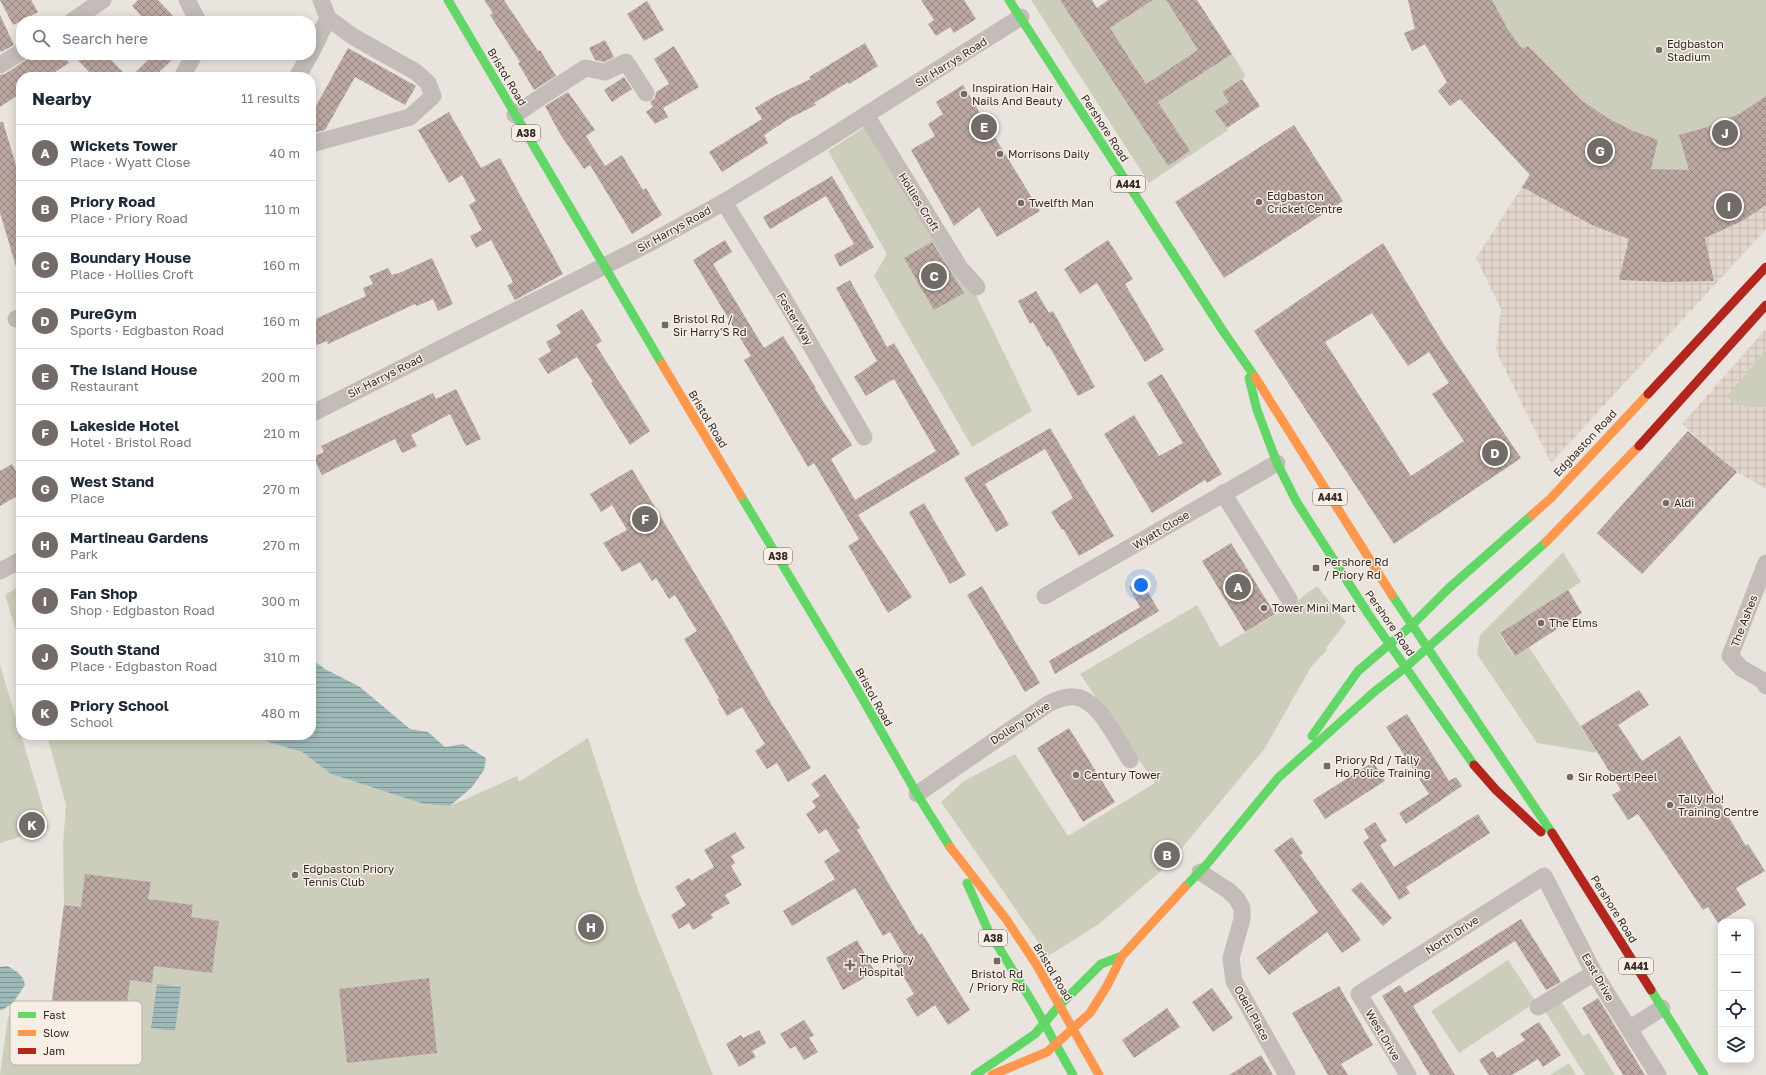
<!DOCTYPE html>
<html lang="en">
<head>
<meta charset="utf-8">
<style>
  body { margin:0; font-family:"Golos Text",sans-serif; background:#f6f6f7; color:#1f2937 }
  .controls { position:absolute; right:12px; bottom:12px; display:grid; overflow:hidden; border-radius:8px; box-shadow:0 2px 10px #0003 }
  .controls button { width:36px; height:36px; display:grid; place-items:center; padding:0; border:0; border-bottom:1px solid #e0e1e3; background:#fff; color:#1f2937; font:20px sans-serif }
  .you { position:absolute; left:1141px; top:585px; width:14px; height:14px; margin:-10px; border:3px solid #fff; border-radius:50%; background:#1a73e8; box-shadow:0 0 0 6px #1a73e833 }
  .badge { display:grid; place-items:center; width:26px; height:26px; border-radius:50%; background:#736b67; color:#fff; font-size:13px; font-weight:700 }
  .pin { position:absolute; translate:-50% -50%; border:2px solid #fff; box-shadow:0 1px 4px #0006 }
  .list { margin:0; padding:0; list-style:none }
  h2 { display:flex; justify-content:space-between; align-items:center; height:52px; margin:0; padding:0 16px; font-size:17px }
  h2 small { font-size:13px; font-weight:400; color:#747a83 }
  .list li { display:grid; grid-template-columns:26px 1fr auto; gap:12px; align-items:center; box-sizing:border-box; height:56px; padding:0 16px; border-top:1px solid #e0e1e3 }
  .list b { display:block; font-size:15px; white-space:nowrap }
  .list p { margin:0; font-size:13px; white-space:nowrap; color:#747a83 }
  .list em { font-size:13px; font-style:normal; color:#747a83 }
  .icon { flex:none; width:22px; height:22px; fill:none; stroke:currentColor; stroke-width:2; stroke-linecap:round; stroke-linejoin:round }
  .map { position:relative; flex:none; width:1766px; height:1075px; overflow:hidden }
  .search { position:absolute; background:#fff; box-shadow:0 2px 10px #0003; left:16px; top:16px; width:300px; height:44px; display:flex; align-items:center; gap:10px; box-sizing:border-box; padding:0 14px; border-radius:16px; color:#747a83; font-size:15px }
  .panel { position:absolute; background:#fff; box-shadow:0 2px 10px #0003; left:16px; top:72px; width:300px; height:668px; border-radius:16px }
  .map>svg:first-child { display:block }
  .green { fill:#cccebb }
  .plaza { fill:url(#plaza-grid) }
  .water { fill:url(#water-rules) }
  .building { fill:url(#building-cross-hatch); fill-rule:evenodd }
  .lines { fill:none; stroke-linecap:round; stroke-linejoin:round }
  .street { stroke:#c3bcb8; stroke-width:17 }
  .fast { stroke:#63d668; stroke-width:9 }
  .slow { stroke:#ff974d; stroke-width:9 }
  .jam { stroke:#b3261e; stroke-width:9 }
  .poi-dot { fill:#736b67; stroke:#f7eee6; stroke-width:1.5 }
  .labels { text-anchor:middle; stroke-width:3; stroke-linejoin:round; paint-order:stroke }
  .shield { fill:#f7eee6; stroke:#6e6560; stroke-width:1 }
  .shield-label { font-size:10px; font-weight:bold; fill:#332a27 }
  .poi-label { font-size:11px; fill:#332a27; stroke:#f7eee6; text-anchor:start }
  .street-label { font-size:11px; fill:#332a27; stroke:#f7eee6 }
  .key { fill:#f7eee6; stroke:#bcb3ad; stroke-width:1 }
  .key-label { font-size:11px; fill:#332a27 }
</style>
</head>
<body>
<div class="map">
<svg width="1766" height="1075" viewBox="0 0 1766 1075">
  <defs>
    <pattern id="plaza-grid" width="8" height="8" patternUnits="userSpaceOnUse"><rect width="8" height="8" fill="#e3d7cd"/><path d="M0 4h8M4 0v8" fill="none" stroke="#c3b9b0"/></pattern>
    <pattern id="water-rules" width="6" height="5" patternUnits="userSpaceOnUse"><rect width="6" height="5" fill="#9ebab8"/><path d="M0 2.5h6" fill="none" stroke="#819796"/></pattern>
    <pattern id="building-cross-hatch" width="8" height="8" patternUnits="userSpaceOnUse"><rect width="8" height="8" fill="#bca8a2"/><path d="M0 0l8 8M0 8l8-8" fill="none" stroke="#998984"/></pattern>
  </defs>
  <rect width="100%" height="100%" fill="#eae4df"/>
  <g class="green">
    <path d="M1031,0h29l108,165 22,-14 -32,-49 74,-48 14,22 -24,16 7,10 -13,9 12,19 -79,53z"/>
    <path d="M1153,0h13l32,50 -52,34 -36,-56z"/>
    <path d="M1408,0h358v205l-22,15 -39,18 9,43 -95,-1 -27,-55 -70,-38 8,-13 -70,-75 -10,7 -12,-15 9,-9 -22,-38 -13,7 -8,-18 11,-5z"/>
    <path d="M871,123l102,166 59,122 -60,36 -98,-171 13,-22 -59,-103z"/>
    <path d="M1766,350v57l-19,1 -22,-11z"/>
    <path d="M1563,552l18,30 -81,52 14,22 15,-9 69,106 -61,-10 -60,-89 3,-19z"/>
    <path d="M21,585v62l-16,-52z"/>
    <path d="M1317,586l29,36 -20,26 1,2 -16,17 -46,81 -89,107 -11,-8 -6,9 10,8 -70,60 -51,32 -107,-154 23,-21 51,-27 53,82 87,-53 -75,-109 117,-69 23,42 70,-41z"/>
    <path d="M0,665l49,163 -49,15z"/>
    <path d="M47,735h213l8,7 34,10 29,22 93,30 26,2 67,-30 2,6 69,-44 51,155 74,182h-713l8,-58 44,-16 12,-96 -1,-60 3,-40z"/>
    <path d="M1508,960l28,42 -77,51 -28,-42z"/>
    <path d="M1561,1001l22,35 6,-3 26,42h-30l-40,-64z"/>
    <path d="M1569,1063l7,12h-26z"/>
  </g>
  <g class="plaza">
    <path d="M1522,187l70,38 37,14 -10,41 47,2 48,-1 -9,-43 39,-18 22,-15v24l-215,234 -55,-112 5,-42 -25,-51z"/>
    <path d="M1766,329v21l-40,47 21,11 19,-1v82l-29,-17 -55,-48z"/>
  </g>
  <g class="water">
    <path d="M314,661l11,8 35,18 50,42 18,3 17,15 18,-3 23,14 -2,12 -12,17 -22,19 -26,-2 -93,-30 -29,-22 -34,-10 -8,-7h51v-72z"/>
    <path d="M7,966c10,5 16,9 18,19l-12,18 -11,7h-2v-43z"/>
    <path d="M157,984l24,3 -6,44 -24,-3z"/>
  </g>
  <g class="building">
    <path d="M0,0h31l7,12 -25,13z"/>
    <path d="M138,0h20l20,21h-32l-14,-15z"/>
    <path d="M484,0h20l34,51 2,-1 16,26 -22,14 -16,-27 2,-1 -30,-47 3,-2z"/>
    <path d="M921,0h43l12,19 -22,14 -4,-6 -14,9 -8,-12 6,-4z"/>
    <path d="M1060,0h32l5,8 11,-8h45l-43,28 36,56 52,-34 -32,-50h31l35,54 -74,48 32,49 -22,15z"/>
    <path d="M1408,0h84l15,28 15,21 6,-3 53,54 25,17 25,13 27,10 -7,29 38,1 -10,-35 32,-9 30,-13 25,-17v109l-22,15 -39,18 9,43 -48,1 -47,-2 10,-41 -37,-14 -70,-38 8,-12 -70,-76 -10,7 -12,-15 9,-9 -22,-38 -13,7 -8,-18 11,-4z"/>
    <path d="M647,1l17,29 -20,11 -17,-27z"/>
    <path d="M0,15l14,30 -13,7 -1,-2z"/>
    <path d="M605,40l9,17 -10,5 -9,-2 -6,-12z"/>
    <path d="M865,43l13,23 -29,18 -1,-2 -34,21 2,2 -26,13 -26,17 4,8 -46,29 -13,-20 53,-33 -7,-11 20,-12 36,-17 -2,-2z"/>
    <path d="M674,46l25,41 -36,21 5,9 -13,7 -9,-12 7,-5 -3,-5 5,-4 1,-6 13,-8 -15,-25z"/>
    <path d="M348,48l68,38 -11,19 -50,-28 -30,53 -14,4v-19z"/>
    <path d="M30,55h34l5,8 -22,14h-26v16l-21,14v-32l5,-1 21,-14z"/>
    <path d="M73,55h33l22,22h-34z"/>
    <path d="M153,55h24l-23,22h-23z"/>
    <path d="M624,77l8,12 -20,13 -8,-12z"/>
    <path d="M1242,79l18,27 -33,22 -12,-17 14,-9 -7,-10z"/>
    <path d="M963,85l77,126 -43,26 -18,-30 -25,19 -43,-76 24,-14 -7,-12 15,-10 -7,-12z"/>
    <path d="M568,92l27,38 -9,6 19,30 17,-11 21,35 3,-2 16,27 -30,19 -42,-69 -6,4 -24,-35 -15,-28z"/>
    <path d="M449,112l32,56 19,-10 63,116 -48,26 -8,-14 6,-4 -22,-42 -15,8 -6,-12 12,-6 -13,-25 7,-4 -14,-26 -13,8 -31,-53z"/>
    <path d="M0,122h3l18,60v91h-3l-18,-60z"/>
    <path d="M1294,125l49,76 -119,77 -49,-76z"/>
    <path d="M832,176l42,71 -34,20 -6,-12 20,-11 -28,-48 -56,33 -7,-12z"/>
    <path d="M725,240l7,12 -19,12 51,84 19,-12 33,52 -1,1 37,56 -21,14 24,41 81,-49 -42,-72 -28,17 -12,-19 23,-16 -41,-73 14,-8 37,67 7,-4 66,111 -102,61 54,82 -24,16 -40,-67 11,-7 -45,-76 -6,4 -64,-107 7,-4 -58,-96z"/>
    <path d="M1108,240l25,39 -8,5 39,66 -19,12 -48,-79 -17,11 -16,-25z"/>
    <path d="M932,242l32,51 -30,17 -30,-52z"/>
    <path d="M1383,243l60,100 78,115 -127,86 -140,-213zM1372,313l36,53 21,-14 20,31 -17,11 32,47 -53,35 -86,-134z"/>
    <path d="M432,258l21,46 -15,7 -5,-12 -16,7 -2,-2 -87,40 -1,-3 -16,6v-26l55,-25 -3,-8 10,-4 -4,-8 19,-8 4,7 5,-2v1z"/>
    <path d="M1036,291l13,22 4,-2 42,76 -17,9 -29,-50 -2,1 -14,-25 -3,2 -12,-23z"/>
    <path d="M582,309l20,32 -6,4 54,86 -20,14 -39,-62 2,-1 -16,-25 -29,17 -10,-15 13,-8 -5,-9 15,-9 -5,-8z"/>
    <path d="M1162,374l60,100 -15,9 -2,-3 -53,33 -48,-79 30,-19 25,41 24,-13 -36,-60z"/>
    <path d="M456,389l25,50 -15,7 -16,-32 -39,21 6,11 -8,4 -7,3 -7,-14 -73,36 -9,-18 11,-5 -3,-6 112,-53 3,6z"/>
    <path d="M1050,428l64,108 -35,20 -16,-27 -1,1 -11,-18 22,-14 -28,-49 -60,35 24,41 -13,7 -32,-54z"/>
    <path d="M1688,431l49,41 -95,102 -45,-41z"/>
    <path d="M12,464l5,9 4,-3v24l-21,12v-35z"/>
    <path d="M632,469l95,158 44,77 40,64 -23,14 -11,-19 -10,6 -12,-18 10,-7 -23,-37 -15,9 -10,-17 2,-1 -35,-59 13,-8 -22,-36 -6,4 -13,-21 -4,3 -12,-19 -18,10 -19,-29 24,-13 -15,-25 -11,7 -11,-18z"/>
    <path d="M924,503l42,72 -16,9 -41,-72z"/>
    <path d="M1231,543l44,71 -30,18 -43,-71z"/>
    <path d="M1141,580l18,31 -104,63 -6,-13 91,-54 -11,-20z"/>
    <path d="M982,586l58,97 -15,9 -58,-97z"/>
    <path d="M1568,590l14,23 -67,43 -15,-23z"/>
    <path d="M1639,690l10,15 -31,20 24,36 38,-25 66,110 2,-2 17,27 -29,17 10,17 -28,18 -10,-16 -5,3 -65,-96 -10,6 -16,-25 9,-5 -40,-64z"/>
    <path d="M1407,714l42,67 7,-4 6,9 -56,38 -7,-11 30,-19 -43,-67z"/>
    <path d="M1069,728l46,74 -32,20 -46,-74z"/>
    <path d="M1373,762l12,19 -60,38 -12,-19z"/>
    <path d="M825,774l35,54 -3,2 62,105 3,-2 48,77 -22,15 -13,-20 -18,12 -11,-18 8,-5 -19,-31 10,-6 -15,-25 -7,4 -28,-48 -63,38 -9,-15 52,-32 -11,-18 16,-10 -14,-22 -7,5 -13,-20 10,-7 -4,-6 8,-5 -9,-12z"/>
    <path d="M1478,814l12,19 -84,54 4,6 -11,7 -36,-58 6,-4 -5,-9 11,-7 12,19 -7,4 14,22z"/>
    <path d="M735,832l10,16 -14,8 4,7 -4,3 11,19 -17,10 5,8 -19,11 2,4 -20,12 -4,-7 -10,6 -8,-14 15,-10 -11,-18 14,-9 2,3 23,-14 -10,-17z"/>
    <path d="M1292,837l11,16 -3,2 61,85 -19,13 -15,-21 -58,43 -13,-17 62,-46 -44,-62z"/>
    <path d="M85,874l66,8 -3,17 45,6 -2,12 28,4 -7,52 -58,-7 -2,17 -22,-3 -4,30 -74,-9 12,-96 17,2z"/>
    <path d="M1361,882l31,36 -9,8 -32,-36z"/>
    <path d="M1521,919l40,63 -15,8 -31,-49 -102,65 42,69h-25l-48,-79 18,-11 5,8z"/>
    <path d="M857,940l18,32 -32,18 -17,-32z"/>
    <path d="M429,978l8,75 -90,10 -8,-74z"/>
    <path d="M1339,986l34,59 -32,19 7,11h-20l-36,-62z"/>
    <path d="M1212,988l21,30 -20,14 -21,-30z"/>
    <path d="M1598,998l47,77h-22l-41,-67z"/>
    <path d="M1167,1008l13,19 -46,31 -12,-18z"/>
    <path d="M804,1020l10,15 -5,3 9,14 -14,8 -9,-14 -5,3 -10,-15z"/>
    <path d="M1539,1022l22,33 -18,12 -5,-8 -26,16h-23l-10,-15 14,-9 4,7 28,-18 -5,-6z"/>
    <path d="M759,1030l7,13 -14,8 4,6 -17,10 -13,-23 15,-9 2,3z"/>
    <path d="M1261,1055l12,20h-44z"/>
  </g>
  <g class="lines">
    <g class="street">
      <path d="M187,0l11,21"/>
      <path d="M72,21l31,-21"/>
      <path d="M311,53l17,-35"/>
      <path d="M0,65l21,-13"/>
      <path d="M182,77l12,-22"/>
      <path d="M297,77l13,-22"/>
      <path d="M515,115c23,-17 47,-31 70,-47l20,4 21,-10 20,31"/>
      <path d="M866,115l94,153 17,19"/>
      <path d="M311,144l99,-27 23,-21 -5,-13 -12,-11 -64,-36 -24,-18 -7,-18"/>
      <path d="M724,202l57,92 83,143"/>
      <path d="M16,319l5,-2"/>
      <path d="M311,414l337,-170 76,-42 99,-60 198,-125"/>
      <path d="M1223,493l66,106"/>
      <path d="M1766,563l-36,93 11,12 21,12 4,6"/>
      <path d="M0,571l21,-11"/>
      <path d="M1045,596l232,-133"/>
      <path d="M917,794l131,-90c8,-4 18,-8 27,-7 24,2 43,45 55,63"/>
      <path d="M1200,872l29,19 8,8 5,9v11l-11,39 3,23 53,94"/>
      <path d="M1538,1007l56,-34"/>
      <path d="M1629,1029l33,-21"/>
      <path d="M1408,1075l-49,-81 185,-118 50,97 64,102"/>
    </g>
    <g class="fast">
      <path d="M448,0l214,364"/>
      <path d="M1009,0l214,331 32,46"/>
      <path d="M1249,378l8,32 20,53 19,38 73,114 105,150"/>
      <path d="M741,496l112,186 64,112 33,53"/>
      <path d="M1392,595l160,238"/>
      <path d="M1312,736l46,-65 54,-46 37,-37 83,-73"/>
      <path d="M967,883l21,47 46,75 39,70"/>
      <path d="M1185,887l22,-23 71,-86 96,-86 32,-25 140,-125"/>
      <path d="M1651,990l53,85"/>
      <path d="M975,1075l60,-41 24,-28 42,-42 21,-8"/>
    </g>
    <g class="slow">
      <path d="M662,364l79,132"/>
      <path d="M1255,377l137,218"/>
      <path d="M1532,515l19,-17 97,-104"/>
      <path d="M1546,542l93,-96"/>
      <path d="M950,847l56,72 30,45 63,111"/>
      <path d="M992,1075l55,-23 43,-39 17,-27 15,-30 63,-69"/>
    </g>
    <g class="jam">
      <path d="M1648,394l118,-127"/>
      <path d="M1639,446l127,-141"/>
      <path d="M1474,765l22,25 45,42"/>
      <path d="M1552,833l99,157"/>
    </g>
  </g>
  <g class="poi-dot">
    <circle cx="1659" cy="50" r="4"/>
    <circle cx="964" cy="94" r="4"/>
    <circle cx="1000" cy="154" r="4"/>
    <circle cx="1259" cy="202" r="4"/>
    <circle cx="1021" cy="203" r="4"/>
    <rect x="661" y="321" width="8" height="8" rx="2"/>
    <circle cx="1666" cy="503" r="4"/>
    <rect x="1312" y="564" width="8" height="8" rx="2"/>
    <circle cx="1264" cy="608" r="4"/>
    <circle cx="1541" cy="623" r="4"/>
    <rect x="1323" y="762" width="8" height="8" rx="2"/>
    <circle cx="1076" cy="775" r="4"/>
    <circle cx="1570" cy="777" r="4"/>
    <circle cx="1670" cy="805" r="4"/>
    <circle cx="295" cy="875" r="4"/>
    <rect x="993" y="957" width="8" height="8" rx="2"/>
    <path d="M848 959h4v4h4v4h-4v4h-4v-4h-4v-4h4z"/>
  </g>
  <g class="labels">
    <g class="shield">
      <rect x="512" y="125" width="28" height="16" rx="3"/>
      <rect x="1111" y="176" width="34" height="16" rx="3"/>
      <rect x="1313" y="489" width="34" height="16" rx="3"/>
      <rect x="764" y="548" width="28" height="16" rx="3"/>
      <rect x="979" y="930" width="28" height="16" rx="3"/>
      <rect x="1619" y="958" width="34" height="16" rx="3"/>
    </g>
    <g class="shield-label">
      <text x="526" y="137">A38</text>
      <text x="1128" y="188">A441</text>
      <text x="1330" y="501">A441</text>
      <text x="778" y="560">A38</text>
      <text x="993" y="942">A38</text>
      <text x="1636" y="970">A441</text>
    </g>
    <g class="poi-label">
      <text x="1667" y="48">Edgbaston<tspan x="1667" dy="13">Stadium</tspan></text>
      <text x="972" y="92">Inspiration Hair<tspan x="972" dy="13">Nails And Beauty</tspan></text>
      <text x="1008" y="158">Morrisons Daily</text>
      <text x="1267" y="200">Edgbaston<tspan x="1267" dy="13">Cricket Centre</tspan></text>
      <text x="1029" y="207">Twelfth Man</text>
      <text x="673" y="323">Bristol Rd /<tspan x="673" dy="13">Sir Harry'S Rd</tspan></text>
      <text x="1674" y="507">Aldi</text>
      <text x="1324" y="566">Pershore Rd<tspan x="1324" dy="13">/ Priory Rd</tspan></text>
      <text x="1272" y="612">Tower Mini Mart</text>
      <text x="1549" y="627">The Elms</text>
      <text x="1335" y="764">Priory Rd / Tally<tspan x="1335" dy="13">Ho Police Training</tspan></text>
      <text x="1084" y="779">Century Tower</text>
      <text x="1578" y="781">Sir Robert Peel</text>
      <text x="1678" y="803">Tally Ho!<tspan x="1678" dy="13">Training Centre</tspan></text>
      <text x="303" y="873">Edgbaston Priory<tspan x="303" dy="13">Tennis Club</tspan></text>
      <text x="859" y="963">The Priory<tspan x="859" dy="13">Hospital</tspan></text>
      <text x="997" y="978" text-anchor="middle">Bristol Rd<tspan x="997" dy="13">/ Priory Rd</tspan></text>
    </g>
    <g class="street-label">
      <text transform="translate(951 62) rotate(-32)" y="4">Sir Harrys Road</text>
      <text transform="translate(507 77) rotate(59)" y="4">Bristol Road</text>
      <text transform="translate(1105 128) rotate(57)" y="4">Pershore Road</text>
      <text transform="translate(919 202) rotate(58)" y="4">Hollies Croft</text>
      <text transform="translate(674 229) rotate(-29)" y="4">Sir Harrys Road</text>
      <text transform="translate(795 319) rotate(59)" y="4">Foster Way</text>
      <text transform="translate(385 376) rotate(-27)" y="4">Sir Harrys Road</text>
      <text transform="translate(708 419) rotate(59)" y="4">Bristol Road</text>
      <text transform="translate(1585 443) rotate(-47)" y="4">Edgbaston Road</text>
      <text transform="translate(1161 530) rotate(-31)" y="4">Wyatt Close</text>
      <text transform="translate(1744 621) rotate(-69)" y="4">The Ashes</text>
      <text transform="translate(1390 623) rotate(55)" y="4">Pershore Road</text>
      <text transform="translate(874 697) rotate(61)" y="4">Bristol Road</text>
      <text transform="translate(1020 723) rotate(-33)" y="4">Dollery Drive</text>
      <text transform="translate(1614 909) rotate(58)" y="4">Pershore Road</text>
      <text transform="translate(1452 935) rotate(-33)" y="4">North Drive</text>
      <text transform="translate(1053 972) rotate(59)" y="4">Bristol Road</text>
      <text transform="translate(1598 977) rotate(60)" y="4">East Drive</text>
      <text transform="translate(1252 1013) rotate(61)" y="4">Odell Place</text>
      <text transform="translate(1383 1035) rotate(59)" y="4">West Drive</text>
    </g>
  </g>
  <rect x="10" y="1001" width="132" height="64" rx="6" class="key"/>
  <rect x="18" y="1012" width="18" height="6" fill="#63d668"/>
  <rect x="18" y="1030" width="18" height="6" fill="#ff974d"/>
  <rect x="18" y="1048" width="18" height="6" fill="#b3261e"/>
  <g class="key-label">
    <text x="43" y="1019">Fast</text>
    <text x="43" y="1037">Slow</text>
    <text x="43" y="1055">Jam</text>
  </g>
</svg>
<div class="controls">
<button>+</button>
<button>−</button>
<button><svg class="icon" aria-label="locate" viewBox="0 0 24 24"><circle cx="12" cy="12" r="6"/><path d="M12 2v4M12 18v4M2 12h4M18 12h4"/></svg></button>
<button><svg class="icon" aria-label="layers" viewBox="0 0 24 24"><path d="M12 4l9 5-9 5-9-5zM3 14l9 5 9-5"/></svg></button>
</div>
<div class="you"></div>
<div class="pin badge" style="left:1238px;top:587px">A</div>
<div class="pin badge" style="left:1167px;top:855px">B</div>
<div class="pin badge" style="left:934px;top:276px">C</div>
<div class="pin badge" style="left:1495px;top:453px">D</div>
<div class="pin badge" style="left:984px;top:127px">E</div>
<div class="pin badge" style="left:645px;top:519px">F</div>
<div class="pin badge" style="left:1600px;top:151px">G</div>
<div class="pin badge" style="left:591px;top:927px">H</div>
<div class="pin badge" style="left:1729px;top:206px">I</div>
<div class="pin badge" style="left:1725px;top:133px">J</div>
<div class="pin badge" style="left:32px;top:825px">K</div>
<div class="search"><svg class="icon" aria-label="search" viewBox="0 0 24 24"><circle cx="10" cy="10" r="6"/><path d="M15 15l6 6"/></svg>Search here</div>
<section class="panel">
<h2>Nearby<small>11 results</small></h2>
<ul class="list">
<li><span class="badge">A</span><div><b>Wickets Tower</b><p>Place · Wyatt Close</p></div><em>40 m</em></li>
<li><span class="badge">B</span><div><b>Priory Road</b><p>Place · Priory Road</p></div><em>110 m</em></li>
<li><span class="badge">C</span><div><b>Boundary House</b><p>Place · Hollies Croft</p></div><em>160 m</em></li>
<li><span class="badge">D</span><div><b>PureGym</b><p>Sports · Edgbaston Road</p></div><em>160 m</em></li>
<li><span class="badge">E</span><div><b>The Island House</b><p>Restaurant</p></div><em>200 m</em></li>
<li><span class="badge">F</span><div><b>Lakeside Hotel</b><p>Hotel · Bristol Road</p></div><em>210 m</em></li>
<li><span class="badge">G</span><div><b>West Stand</b><p>Place</p></div><em>270 m</em></li>
<li><span class="badge">H</span><div><b>Martineau Gardens</b><p>Park</p></div><em>270 m</em></li>
<li><span class="badge">I</span><div><b>Fan Shop</b><p>Shop · Edgbaston Road</p></div><em>300 m</em></li>
<li><span class="badge">J</span><div><b>South Stand</b><p>Place · Edgbaston Road</p></div><em>310 m</em></li>
<li><span class="badge">K</span><div><b>Priory School</b><p>School</p></div><em>480 m</em></li>
</ul>
</section>
</div>
</body>
</html>
